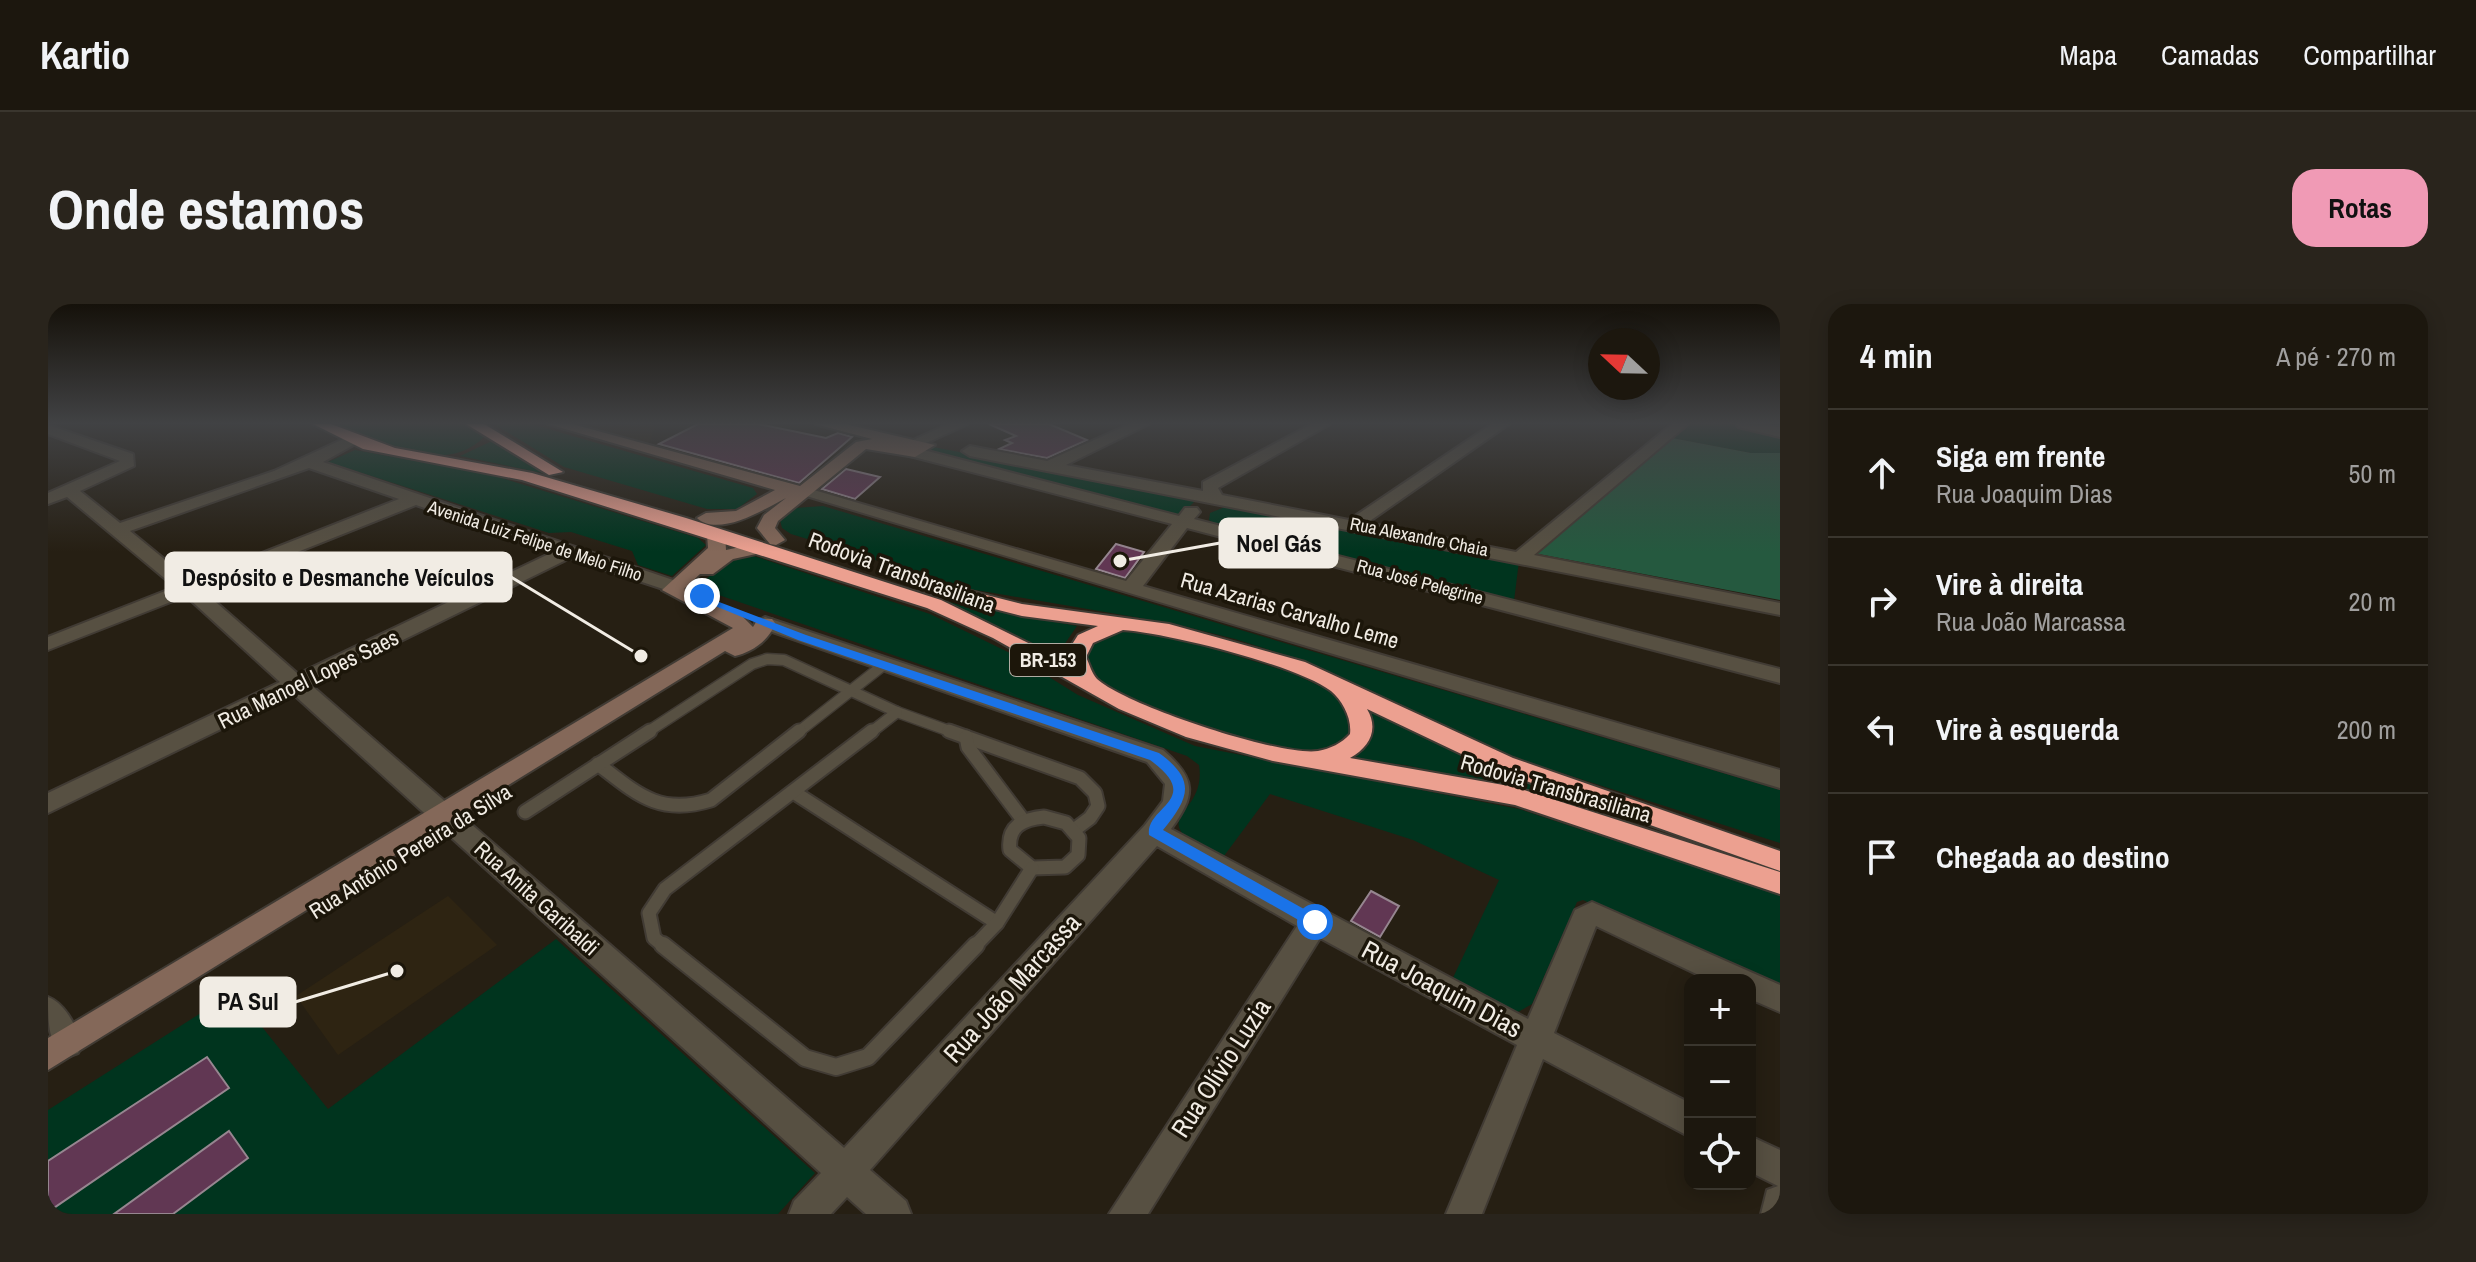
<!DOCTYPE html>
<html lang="pt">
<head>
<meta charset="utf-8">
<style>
  body { margin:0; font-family:"Archivo Narrow",sans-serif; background:#29241c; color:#f1f3f6 }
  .controls { position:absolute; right:24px; bottom:24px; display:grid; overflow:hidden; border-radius:16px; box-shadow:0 4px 20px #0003 }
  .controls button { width:72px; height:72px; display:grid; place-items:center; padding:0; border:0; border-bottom:2px solid #3a362e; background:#1c170e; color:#f1f3f6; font:40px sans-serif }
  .compass { position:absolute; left:1540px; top:24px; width:72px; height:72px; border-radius:50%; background:#1c170e; box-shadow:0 4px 20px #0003; rotate:292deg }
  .stop { position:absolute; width:24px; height:24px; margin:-18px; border:6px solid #1a73e8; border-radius:50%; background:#fff }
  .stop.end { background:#1a73e8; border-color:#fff; box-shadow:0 2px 8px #0008 }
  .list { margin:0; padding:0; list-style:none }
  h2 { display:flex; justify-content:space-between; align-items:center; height:104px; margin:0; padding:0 32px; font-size:34px }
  h2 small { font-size:26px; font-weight:400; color:#a09f9e }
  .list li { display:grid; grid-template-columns:52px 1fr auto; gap:24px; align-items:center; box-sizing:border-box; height:128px; padding:0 32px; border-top:2px solid #3a362e }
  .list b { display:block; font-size:30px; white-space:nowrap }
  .list p { margin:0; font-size:26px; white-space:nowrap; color:#a09f9e }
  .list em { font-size:26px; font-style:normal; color:#a09f9e }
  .icon { flex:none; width:44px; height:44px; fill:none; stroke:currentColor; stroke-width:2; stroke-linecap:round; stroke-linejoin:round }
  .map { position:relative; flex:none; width:1732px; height:910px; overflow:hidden; border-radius:24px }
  header { display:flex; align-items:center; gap:48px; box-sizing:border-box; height:112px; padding:0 40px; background:#1c170e; border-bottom:2px solid #3a362e }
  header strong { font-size:38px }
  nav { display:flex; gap:44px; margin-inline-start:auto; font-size:28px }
  .intro { display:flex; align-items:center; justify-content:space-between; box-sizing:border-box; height:192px; padding:0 48px }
  h1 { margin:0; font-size:56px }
  .button { padding:20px 36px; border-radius:24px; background:#f09ab5; color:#111; font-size:28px; font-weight:700 }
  main { display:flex; gap:48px; padding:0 48px }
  aside { flex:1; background:#1c170e; border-radius:24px; box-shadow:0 4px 20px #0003 }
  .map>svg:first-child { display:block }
  .built { fill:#2e2412 }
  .green { fill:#00341e }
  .forest { fill:#25593f }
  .building { fill:#613753; stroke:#968690; stroke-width:2 }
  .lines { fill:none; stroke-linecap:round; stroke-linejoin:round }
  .lane-far2-casing { stroke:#413b34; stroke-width:13 }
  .lane-far1-casing { stroke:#413b34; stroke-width:17 }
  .lane-casing { stroke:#413b34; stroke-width:20 }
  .street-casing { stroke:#413b34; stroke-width:4 }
  .secondary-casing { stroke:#413b34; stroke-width:4 }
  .highway-casing { stroke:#413b34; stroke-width:4 }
  .lane-far2 { stroke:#575042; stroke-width:10 }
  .lane-far1 { stroke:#575042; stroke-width:13 }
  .lane { stroke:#575042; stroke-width:16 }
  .street { fill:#575042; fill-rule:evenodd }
  .secondary { fill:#846859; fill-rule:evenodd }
  .highway { fill:#eca090; fill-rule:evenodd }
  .route { fill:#1a73e8 }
  .labels { text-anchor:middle; stroke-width:7; stroke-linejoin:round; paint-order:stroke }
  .far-street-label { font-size:18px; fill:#f1ece4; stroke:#1c160a }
  .shield { fill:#1c160a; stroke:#b1aca3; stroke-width:2 }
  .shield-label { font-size:20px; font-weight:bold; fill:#f1ece4 }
  .street-label { font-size:22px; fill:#f1ece4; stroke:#1c160a }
  .near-street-label { font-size:26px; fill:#f1ece4; stroke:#1c160a }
  .leader { fill:none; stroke:#f1ece4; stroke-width:3 }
  .callout-dot { fill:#f1ece4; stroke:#1c160a; stroke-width:3 }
  .callout { fill:#f1ece4; stroke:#f1ece4; stroke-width:3 }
  .callout-label { font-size:24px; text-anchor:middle; font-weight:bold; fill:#111 }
</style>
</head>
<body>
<header>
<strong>Kartio</strong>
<nav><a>Mapa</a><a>Camadas</a><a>Compartilhar</a></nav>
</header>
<div class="intro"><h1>Onde estamos</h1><a class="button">Rotas</a></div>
<main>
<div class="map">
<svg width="1732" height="910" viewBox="0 0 1732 910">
  <rect width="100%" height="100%" fill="#261f13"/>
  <g class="built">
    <path d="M524,120h85l-9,21z"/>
    <path d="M400,592l49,49 -159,110 -42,-59z"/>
  </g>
  <g class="green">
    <path d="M280,120h135l22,12c-39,42 -114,6 -157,-12z"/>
    <path d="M446,120h37l222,64 4,6 -20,15h-30l-143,-42z"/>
    <path d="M1642,120h42l48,11v18h-29l-79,-15z"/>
    <path d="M444,137l55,33 -87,-18z"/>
    <path d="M885,143l255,49 7,5 -14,14h-5l-249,-62z"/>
    <path d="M307,146l137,25 206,63 8,7 -34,31 -34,-11 -6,-14 -61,-19 -22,1 -221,-71z"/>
    <path d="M775,202l957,284v53l-290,-93 -189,-90 -66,-21 -60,-15 -205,-35 -179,-55 -9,-6 -2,-8 15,-12z"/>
    <path d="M1177,203l294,54 -5,40 -297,-76 -8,-5 1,-7z"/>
    <path d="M706,252l176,58 82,40 66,41 117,51 324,63 261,86v93l-197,-88 -6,2 -45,102 -14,8 -67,-30 48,-102 -86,-40 -143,-46 -49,66c-86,-46 -13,-40 -22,-95l-12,-9 -480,-165 -3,-5 1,-6 21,-18z"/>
    <path d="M896,297l133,25 -20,29z"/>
    <path d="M1079,327l48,6 117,36 47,22 17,36c-5,6 -9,15 -16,18 -39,18 -209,-38 -242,-66 -6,-5 -10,-15 -14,-21 7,-24 20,-27 43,-31z"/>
    <path d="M1320,404l195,90 -158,-33 -54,-6c16,-17 19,-28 17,-51z"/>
    <path d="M508,635l259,234 -37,41h-730v-104l186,-118 94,117z"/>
  </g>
  <path class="forest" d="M1624,134l79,15h29v147l-247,-47z"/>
  <g class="building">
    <path d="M650,120h60l68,14 12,-5 14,4 -53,46 -140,-39z"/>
    <path d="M941,120h60l38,16 -40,18 -48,-9 13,-6 -7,-3 11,-4z"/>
    <path d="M798,165l34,8 -25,22 -33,-10z"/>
    <path d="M1068,240l28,8 -19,26 -29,-9z"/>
    <path d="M1323,587l28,15 -19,31 -29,-16z"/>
    <path d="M159,753l22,31 -181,124v-51z"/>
    <path d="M181,827l19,27 -75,56h-59z"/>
  </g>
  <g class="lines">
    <defs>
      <g id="lane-far2">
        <path d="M598,429l106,-69 15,-5 17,1 113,52 58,21"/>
        <path d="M749,429l89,-70"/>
        <path d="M822,429l27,-21"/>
      </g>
      <g id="lane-far1">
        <path d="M901,427l131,47 15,15 3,13 -8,12 -16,12"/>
        <path d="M918,433l2,10 55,73"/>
        <path d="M550,460c39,30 61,52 113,36l88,-69"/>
        <path d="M747,489l202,130"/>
        <path d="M477,508l125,-81"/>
        <path d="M996,513l22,6 13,15 -1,17 -13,12 -33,1 -22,-18c-3,-24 13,-31 34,-33z"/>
        <path d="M617,643l-11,-9 -5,-25 16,-24 207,-158"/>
        <path d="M926,643l23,-24 35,-55"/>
      </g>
      <path id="lane" d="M615,641l142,113 31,9 32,-10 108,-112"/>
      <g id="street">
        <path d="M900,120h20l-44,20 -13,-3z"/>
        <path d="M1082,120h19l-83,41 137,26v-9l109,-58h18l-112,64 4,7 127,25 143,-96h17l-142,99 149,29 156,-128h16l-154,131 246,48v12l-810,-159 -8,-5 8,-5 77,15z"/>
        <path d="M1688,120l44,3v10l-42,-10z"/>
        <path d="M0,121l85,29 1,12 -54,25 40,32 154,-52 78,-36 5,2v6l-34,19 356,120 3,4 -10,6 -102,-34 -259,127 533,463 301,-323 18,-24 2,-17 -18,-22 -389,-135 -3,-4 10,-6 398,133c34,29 33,45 8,79l357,190 47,-109 17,-8 188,83v27l-30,-13v-19h-41l-113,-54 -42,107 136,70v34l-147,-78 -61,155h-36l71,-169 -197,-107 -172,276h-39l188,-288 -140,-80 -287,324 36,31 5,13h-45l-19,-17 -16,17h-42l5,-13 27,-28 -528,-479 -245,119v-20l232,-111 -94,-86 -138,54v-13l127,-50 -108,-90 -19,7v-11l72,-32 -72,-27zM261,164l90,31 -208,82 -61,-50zM368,201l137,47 -255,122 -96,-84z"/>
        <path d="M864,143l267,69 6,-8h12l3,4 -6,7 586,150v14l-593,-155 -44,58 637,184v18l-987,-296 8,-5 6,1 319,93 46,-57 -266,-69 -2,-3z"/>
        <path d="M0,693c18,7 27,29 35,46l-5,10 -11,4c-19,-9 -19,-36 -19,-60z"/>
        <path d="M1702,832l30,14v64h-19l6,-24 11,-4 -28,-14z"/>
      </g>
      <g id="secondary">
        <path d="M500,120h24l228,62 56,-44 16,-3 -57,-15h30l90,21 -20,12 -49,-8 -88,72 -3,7 10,12 -9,5 -6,-1 -13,-16 7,-13 22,-17c-21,11 -68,40 -89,20l9,-5 30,-2 39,-21z"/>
        <path d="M668,225l9,5 1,16 33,-7 9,5 -3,4 -32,7 -20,15h-13l-16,15 57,26 12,12 5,-8h14l3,4c-5,17 -23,29 -40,33l-10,-5 -677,419v-32l685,-410 -71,-38 46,-42 -1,-14z"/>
      </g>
      <g id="highway">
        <path d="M265,120h18l64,24 137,25 154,45 255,82 126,62 -3,-5 14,-22 20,-9 -76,-10 -102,-26 -3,-4 10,-6 95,24 147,20 136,38 208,96 267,93v20l-285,-101 -128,-61c12,20 3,38 -17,49l165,29 265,85v22l-265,-89 -242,-44 -87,-24 -67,-28 -126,-71 -66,-30 -405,-128 -159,-31zM1075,326c44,3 174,35 208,61 11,9 21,27 19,43 -8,9 -20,15 -32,17 -37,6 -193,-46 -221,-72 -5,-5 -8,-16 -11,-22l7,-14z"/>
        <path d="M418,120h18l79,48 -14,3z"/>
      </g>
    </defs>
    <use href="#lane-far2" class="lane-far2-casing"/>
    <use href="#lane-far1" class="lane-far1-casing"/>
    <use href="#lane" class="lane-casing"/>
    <use href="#street" class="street-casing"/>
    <use href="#secondary" class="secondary-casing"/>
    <use href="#highway" class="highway-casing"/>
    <use href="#lane-far2" class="lane-far2"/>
    <use href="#lane-far1" class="lane-far1"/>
    <use href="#lane" class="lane"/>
    <use href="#street" class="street"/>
    <use href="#secondary" class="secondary"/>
    <use href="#highway" class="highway"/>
  </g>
  <linearGradient id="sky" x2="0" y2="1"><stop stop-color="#15110a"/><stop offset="0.48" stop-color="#414244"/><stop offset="1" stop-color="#414244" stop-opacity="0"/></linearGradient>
  <rect width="1732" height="248" fill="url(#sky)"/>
  <path class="route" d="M650,290l108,41 353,118c37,27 31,44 4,77l157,88v8h-11l-160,-91c-4,-29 56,-35 1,-75l-352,-120 -100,-41z"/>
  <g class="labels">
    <g class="far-street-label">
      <text transform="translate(1371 233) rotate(11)" y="6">Rua Alexandre Chaia</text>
      <text transform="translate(487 237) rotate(18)" y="6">Avenida Luiz Felipe de Melo Filho</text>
      <text transform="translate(1372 278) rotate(15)" y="6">Rua José Pelegrine</text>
    </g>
    <rect class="shield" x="962" y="340" width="76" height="32" rx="6"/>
    <g class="shield-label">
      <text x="1000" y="363">BR-153</text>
    </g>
    <g class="street-label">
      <text transform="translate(854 268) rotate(20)" y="8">Rodovia Transbrasiliana</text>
      <text transform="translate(1242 306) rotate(16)" y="8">Rua Azarias Carvalho Leme</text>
      <text transform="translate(260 375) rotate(-26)" y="8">Rua Manoel Lopes Saes</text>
      <text transform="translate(1508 484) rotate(16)" y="8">Rodovia Transbrasiliana</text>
      <text transform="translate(362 547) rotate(-32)" y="8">Rua Antônio Pereira da Silva</text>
      <text transform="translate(489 594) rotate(42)" y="8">Rua Anita Garibaldi</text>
    </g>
    <g class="near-street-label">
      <text transform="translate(964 684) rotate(-48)" y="9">Rua João Marcassa</text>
      <text transform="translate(1394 685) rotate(28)" y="9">Rua Joaquim Dias</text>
      <text transform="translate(1173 764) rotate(-57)" y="9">Rua Olívio Luzia</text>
    </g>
  </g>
  <path class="leader" d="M1072 257L1172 239M593 352L463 273M349 667L247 698"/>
  <g class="callout-dot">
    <circle cx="1072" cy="257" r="8"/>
    <circle cx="593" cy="352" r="8"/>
    <circle cx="349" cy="667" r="8"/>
  </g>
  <g class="callout">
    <rect x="1172" y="215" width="117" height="48" rx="8"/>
    <rect x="118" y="249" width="345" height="48" rx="8"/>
    <rect x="153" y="674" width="94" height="48" rx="8"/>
  </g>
  <g class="callout-label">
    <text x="1231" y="248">Noel Gás</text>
    <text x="290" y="282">Despósito e Desmanche Veículos</text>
    <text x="200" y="706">PA Sul</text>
  </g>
</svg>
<div class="controls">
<button>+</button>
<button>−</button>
<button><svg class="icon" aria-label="locate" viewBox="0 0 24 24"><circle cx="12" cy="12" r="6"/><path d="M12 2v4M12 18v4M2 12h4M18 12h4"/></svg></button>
</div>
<svg class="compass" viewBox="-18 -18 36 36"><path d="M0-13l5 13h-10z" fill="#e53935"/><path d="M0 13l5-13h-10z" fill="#a09f9e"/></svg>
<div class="stop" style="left:1267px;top:618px"></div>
<div class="stop end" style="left:654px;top:292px"></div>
</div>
<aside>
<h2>4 min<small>A pé · 270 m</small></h2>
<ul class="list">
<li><svg class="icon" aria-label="ahead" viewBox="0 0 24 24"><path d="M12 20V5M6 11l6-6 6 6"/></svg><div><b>Siga em frente</b><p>Rua Joaquim Dias</p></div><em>50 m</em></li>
<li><svg class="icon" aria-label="right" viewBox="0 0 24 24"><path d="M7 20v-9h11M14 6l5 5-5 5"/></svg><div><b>Vire à direita</b><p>Rua João Marcassa</p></div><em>20 m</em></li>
<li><svg class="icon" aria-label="left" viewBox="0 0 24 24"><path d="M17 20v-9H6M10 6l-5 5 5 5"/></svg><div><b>Vire à esquerda</b></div><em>200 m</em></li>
<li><svg class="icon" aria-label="arrive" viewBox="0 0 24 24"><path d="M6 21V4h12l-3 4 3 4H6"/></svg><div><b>Chegada ao destino</b></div></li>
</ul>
</aside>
</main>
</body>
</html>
